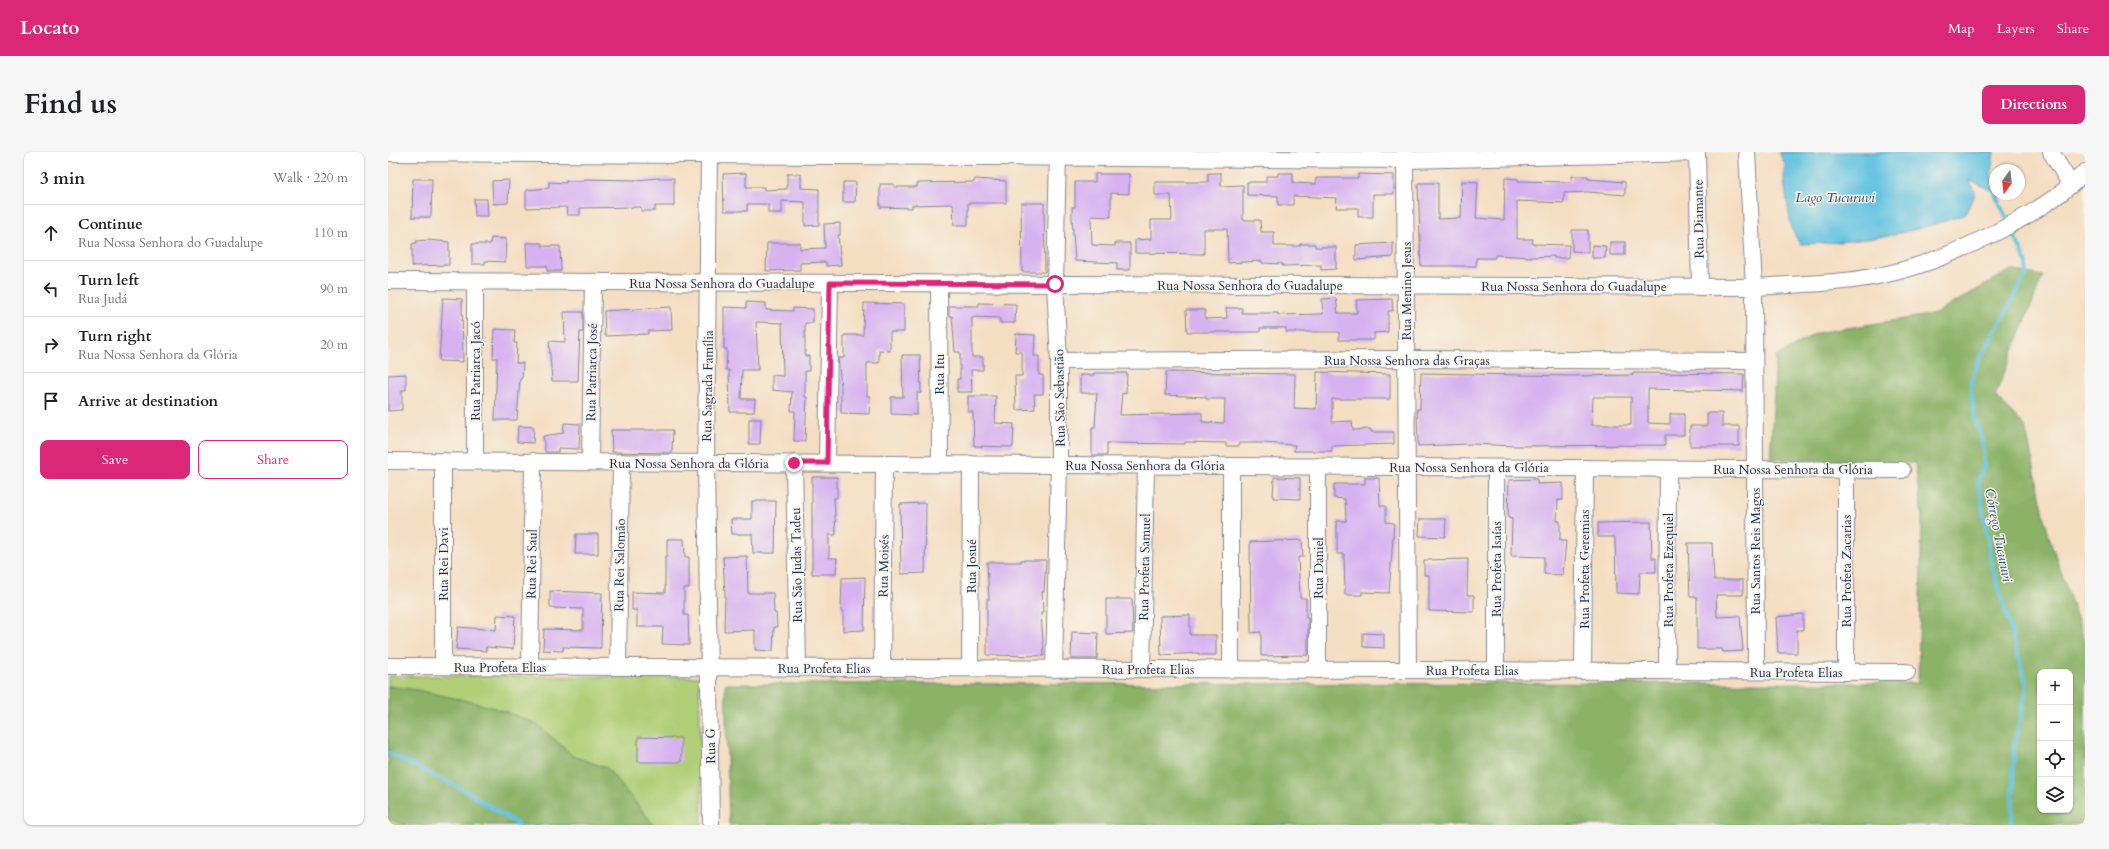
<!DOCTYPE html>
<html lang="en">
<head>
<meta charset="utf-8">
<style>
  body { margin:0; font-family:Cardo,serif; background:#f6f6f6; color:#202124 }
  .controls { position:absolute; right:12px; bottom:12px; display:grid; overflow:hidden; border-radius:8px; box-shadow:0 1px 3px #0004 }
  .controls button { width:36px; height:36px; display:grid; place-items:center; padding:0; border:0; border-bottom:1px solid #e0e0e0; background:#fff; color:#202124; font:20px sans-serif }
  .compass { position:absolute; left:1601px; top:12px; width:36px; height:36px; border-radius:50%; background:#fff; box-shadow:0 1px 3px #0004; rotate:195deg }
  .stop { position:absolute; width:12px; height:12px; margin:-9px; border:3px solid #db2777; border-radius:50%; background:#fff }
  .stop.end { background:#db2777; border-color:#fff; box-shadow:0 1px 4px #0008 }
  .list { margin:0; padding:0; list-style:none }
  h2 { display:flex; justify-content:space-between; align-items:center; height:52px; margin:0; padding:0 16px; font-size:17px }
  h2 small { font-size:13px; font-weight:400; color:#757577 }
  .list li { display:grid; grid-template-columns:26px 1fr auto; gap:12px; align-items:center; box-sizing:border-box; height:56px; padding:0 16px; border-top:1px solid #e0e0e0 }
  .list b { display:block; font-size:15px; white-space:nowrap }
  .list p { margin:0; font-size:13px; white-space:nowrap; color:#757577 }
  .list em { font-size:13px; font-style:normal; color:#757577 }
  .actions { display:flex; gap:8px; padding:12px 16px }
  .actions a { flex:1; padding:9px 0; border:1px solid #db2777; border-radius:8px; text-align:center; font-size:14px; color:#db2777 }
  .actions .main { background:#db2777; color:#fff }
  .icon { flex:none; width:22px; height:22px; fill:none; stroke:currentColor; stroke-width:2; stroke-linecap:round; stroke-linejoin:round }
  .map { position:relative; flex:none; width:1697px; height:673px; overflow:hidden; border-radius:8px }
  header { display:flex; align-items:center; gap:24px; box-sizing:border-box; height:56px; padding:0 20px; background:#db2777; color:#fff }
  header strong { font-size:19px }
  nav { display:flex; gap:22px; margin-inline-start:auto; font-size:14px }
  .intro { display:flex; align-items:center; justify-content:space-between; box-sizing:border-box; height:96px; padding:0 24px }
  h1 { margin:0; font-size:28px }
  .button { padding:10px 18px; border-radius:8px; background:#db2777; color:#fff; font-size:14px; font-weight:700 }
  main { display:flex; gap:24px; padding:0 24px }
  aside { flex:1; background:#fff; border-radius:8px; box-shadow:0 1px 3px #0004 }
  .map>svg:first-child { display:block }
  .green { fill:#b0cf77; stroke:#667f6a }
  .forest { fill:#8cb268; stroke:#547063; fill-rule:evenodd }
  .water { fill:#63c3e1; stroke:#3f79a0 }
  .lines { fill:none; stroke-linecap:round; stroke-linejoin:round }
  .stream { stroke:#63c3e1; stroke-width:4 }
  .building { fill:#d7b2f1; fill-rule:evenodd }
  .minor-casing { stroke:#888690; stroke-width:18 }
  .minor { stroke:#fff; stroke-width:16 }
  .route { stroke:#db2777; stroke-width:5 }
  .labels { text-anchor:middle; stroke-width:3; stroke-linejoin:round; paint-order:stroke }
  .street-label { font-size:13px; fill:#1b2f5e; stroke:#f7f3e8 }
  .water-label { font-size:14px; font-style:italic; fill:#2d547f; stroke:#f7f3e8 }
</style>
</head>
<body>
<header>
<strong>Locato</strong>
<nav><a>Map</a><a>Layers</a><a>Share</a></nav>
</header>
<div class="intro"><h1>Find us</h1><a class="button">Directions</a></div>
<main>
<aside>
<h2>3 min<small>Walk · 220 m</small></h2>
<ul class="list">
<li><svg class="icon" aria-label="ahead" viewBox="0 0 24 24"><path d="M12 20V5M6 11l6-6 6 6"/></svg><div><b>Continue</b><p>Rua Nossa Senhora do Guadalupe</p></div><em>110 m</em></li>
<li><svg class="icon" aria-label="left" viewBox="0 0 24 24"><path d="M17 20v-9H6M10 6l-5 5 5 5"/></svg><div><b>Turn left</b><p>Rua Judá</p></div><em>90 m</em></li>
<li><svg class="icon" aria-label="right" viewBox="0 0 24 24"><path d="M7 20v-9h11M14 6l5 5-5 5"/></svg><div><b>Turn right</b><p>Rua Nossa Senhora da Glória</p></div><em>20 m</em></li>
<li><svg class="icon" aria-label="arrive" viewBox="0 0 24 24"><path d="M6 21V4h12l-3 4 3 4H6"/></svg><div><b>Arrive at destination</b></div></li>
</ul>
<div class="actions"><a class="main">Save</a><a>Share</a></div>
</aside>
<div class="map">
<svg width="1697" height="673" viewBox="0 0 1697 673">
  <rect width="100%" height="100%" fill="#f7f3e8"/>
  <filter id="ink" filterUnits="userSpaceOnUse"><feTurbulence type="fractalNoise" baseFrequency=".025" numOctaves="2"/><feDisplacementMap in="SourceGraphic" scale="8" xChannelSelector="R" yChannelSelector="G"/><feConvolveMatrix kernelMatrix="1 2 1 2 8 2 1 2 1" color-interpolation-filters="sRGB"/></filter>
  <filter id="wash" filterUnits="userSpaceOnUse"><feTurbulence type="fractalNoise" baseFrequency=".012" numOctaves="4" result="noise"/><feDisplacementMap in="SourceGraphic" scale="16" xChannelSelector="R" yChannelSelector="G"/><feGaussianBlur stdDeviation="0.9" result="paint"/><feColorMatrix in="noise" values="0 0 0 0 0 0 0 0 0 0 0 0 0 0 0 0 0 1.4 0 .05"/><feComposite in="paint" operator="in"/></filter>
  <g filter="url(#wash)">
    <rect width="100%" height="100%" fill="#f4dec2"/>
    <path class="green" d="M0,524l311,1 3,148h-314z"/>
    <g class="forest">
      <path d="M1623,118l32,6 -48,120 30,30 24,111 36,104v184h-1356l-4,-141 1193,-1 4,-167 -7,-53 -145,-4 6,-102 40,-24 119,-19zM1652,520h30v138h-30z"/>
      <path d="M0,534l29,4 60,13 27,8 33,13 36,32 34,12 47,57h-245l-21,-6z"/>
    </g>
    <path class="water" d="M1391,0h215l-3,21 4,21h3l3,7 -3,1 -6,-12 -24,-10c8,11 9,10 3,24 -1,2 -3,6 -4,8 -7,5 -18,8 -26,10 -45,15 -93,21 -141,22l-9,-16 -7,-48 1,-16z"/>
    <g class="lines">
      <g class="stream">
        <path d="M1607,42l14,29"/>
        <path d="M1623,77l16,34v10l-50,91 -6,17v9l4,30 7,21 2,23 -6,17 15,88 34,117 -13,61 -2,76 1,2"/>
        <path d="M0,601l78,38 53,34"/>
      </g>
    </g>
    <g id="blocks">
      <g class="building">
        <path d="M358,21v14h18v3l23,-1v-15h14v14l18,1v36l-14,1v-24l-23,-1v12h-14v-9h-21v7h-23l-1,-37z"/>
        <path d="M820,21h13v13l22,-1v35h17l1,12h13v14h26v-2h15v3h21v22l-15,1v-5l-39,1 1,-2 -21,-1v-2l-34,2 -1,-34h-23v25l-69,-1v-13l16,-1v-19h21l-1,-25h-16v-13h53z"/>
        <path d="M890,21h15v10l23,1v-6h42v-4l36,1v19h-21v23h-15v-9h-22l1,-10 -44,-2v9h-15v-9l-31,-1v-13h19v-6h12z"/>
        <path d="M707,22h34v20l-18,-1v24l-19,-1 -1,2 1,27 23,1v-3h15v27h-13v-7l-42,-2 -3,-43v-11h3v-25h20z"/>
        <path d="M1184,24h16v3l37,3v13l-37,-3 -24,1v10l-47,-2v38h16l-1,5 37,1 -1,13h-14v-2l-22,1 -37,-2v3h-19v8h-55l-3,-83h20v36l23,-1 1,-37 16,1 -2,36 28,2 1,-42 13,1v2l54,1z"/>
        <path d="M271,26h15v28h-19v5h-14v-4l-61,1v7h-13l-1,-8 -40,1v-18l23,-2v-6l17,1v-2h18v-2l52,1z"/>
        <path d="M25,27h19l-1,38h-19z"/>
        <path d="M587,27l31,2v22h-38v22h-14l-1,-21 -41,1v3l-32,-1v-23h14v3h23v-4l57,-1z"/>
        <path d="M121,28l-1,23 -15,1 -1,-23z"/>
        <path d="M455,30h13l-1,20h-12z"/>
        <path d="M86,47h13l1,17h-13z"/>
        <path d="M633,51h23l1,69h-23z"/>
        <path d="M452,71v12h-2l3,30 -15,1v-4l-26,1v7l-34,1 1,-28h33v6l25,-1 -1,-24z"/>
        <path d="M1184,78h16v22l-16,-1z"/>
        <path d="M103,86l15,1 -1,23 -20,-1v3h-13v-20h18z"/>
        <path d="M40,88l21,2v23l-37,1v-22l4,-1v-2z"/>
        <rect x="1222" y="90" width="15" height="13"/>
        <path d="M138,91h16v3h18l1,25h-14v-5h-20z"/>
        <path d="M1005,91v14l-37,3v-15z"/>
        <path d="M1204,93l14,1 -1,12h-13z"/>
        <path d="M55,146l19,1 1,63 -24,-1z"/>
        <path d="M948,146l2,15h19l-1,-13 36,-1 1,12h-5v21l-14,1v7h-35v-8h-53v-4h-26v4h-73l-1,-22h19v9l22,-1 -1,-10h16v5h36v2l45,-1 -1,-15z"/>
        <path d="M358,150l20,1v7l27,1v-3l20,1v14h-8v33h4v15h-4v26h2l-2,44h-11l1,-30h-4l1,-19 -20,-2v-15l11,1 -1,-53 -26,-1 2,48h-16l-1,29h14l-1,13h-24l-1,-42h-3l1,-21h-3v-42l22,1z"/>
        <path d="M476,151l40,1v28h-14v19l-11,-1v13h-12v33h3l-1,18 -28,-1v-27l-3,-28h6v-23h19z"/>
        <path d="M591,151l37,1 -1,19h-15v-5l-28,-1v40h11v13h-12l1,22h-15v-13h3v-27h-5l-3,-36h-3v-10h30z"/>
        <path d="M283,155l1,23 -24,1v3l-43,2 -1,-25z"/>
        <path d="M176,160h19v20h-3l-2,49h-26l-3,-40 16,1z"/>
        <path d="M106,177l21,1 -1,13h3l-1,20h7l-1,15h-2l-3,42h-22l2,-62h-4z"/>
        <path d="M628,182l19,1 -1,21h5v19h4v19h-9l1,15 -19,1 -1,-34h7v-24h-7z"/>
        <path d="M514,203h18l1,38h-4v22l-26,-1v-17h12z"/>
        <path d="M778,220l129,2 -1,34 22,1 1,-37 73,2v25h-58v23l20,-1 1,9 18,-1v3h23v12l-62,2v5h-38l1,-6 -33,-2h-23v3h-13v-3l-41,-1v2l-78,-1v12h-15v-28h3l2,-34h-17v-18h14v-2h33l-1,21 -4,-1 -2,22 82,-2v9l22,1 1,-24h-19v-2l-41,-2z"/>
        <path d="M1033,221l152,3 60,-1v-2l111,1 -1,17 -95,-2v34l22,1v-10h14v21h-19v10l-149,1 -46,-2 -52,2 -1,-37h3zM1205,245h38v28h-39z"/>
        <path d="M18,222v16h-4v20l-14,1v-36z"/>
        <path d="M580,244h28l-1,27 19,1 -1,23 -39,-1 -1,-34h-5z"/>
        <path d="M1319,261h15v13h17v20h-49v-20h17z"/>
        <path d="M361,267h12l-1,25h-11z"/>
        <path d="M176,271l16,1 -1,25 -21,-1v4h-13l-2,-16 20,-3z"/>
        <path d="M130,274l16,1 -1,16 -16,-1z"/>
        <path d="M223,278h62l-1,23 -60,-1z"/>
        <path d="M424,325h25v21h-3l2,37h-7v23h8l-1,16h-24z"/>
        <path d="M886,325l26,1v21l-27,-1z"/>
        <path d="M977,326h14l1,28h6v16l8,1 -5,70 -27,-1v3h-17l-1,-41h-7v-33h9l-1,-22 -11,-1v-14h31z"/>
        <path d="M1149,327v5l26,-1v17h-5l-1,21h3v20h6l-3,34 -19,-1v-17l-33,-1 1,-37 -4,-1 1,-38z"/>
        <path d="M364,349h24l-1,52h-22l-1,-19h-20l-1,-15h21z"/>
        <path d="M538,351l-1,70 -24,1 -1,-70z"/>
        <path d="M1032,367h26l-1,18 -26,-1z"/>
        <path d="M1263,370l1,36h4v14h-16l-1,22 -23,-1 -1,-56h-17v-14z"/>
        <path d="M188,382h22v20h-23z"/>
        <path d="M279,387h17l1,18h4v31h-5v27h4l1,30 -27,-1 1,-17h-26v-17h-5v-18l33,1v-36h2z"/>
        <path d="M914,388l1,17h-5l2,41h6v20h2v37l-47,1v-24l-10,1 -1,-91z"/>
        <path d="M1300,391h24l2,37h29v15h-27l1,22 23,-1 3,35 -20,1 -1,-3h-25v-52h-7z"/>
        <path d="M359,404l1,37h25l1,20h2l1,14h-3l-1,24 -18,-1v-20l-31,1 1,-35 -2,-39z"/>
        <path d="M1080,407l-1,36h7v17l-45,-1v-36h-5v-15z"/>
        <path d="M633,408h25l-2,32h-2l1,21h-2l3,43 -57,-1v-56h2l-2,-37h34z"/>
        <path d="M477,425l-1,53 -21,1v-20h-2l1,-33z"/>
        <path d="M162,439l52,2 -1,55 -38,-1v4l-20,-1 1,-21 39,1v-21l-33,-1z"/>
        <path d="M718,447h26l1,34 -27,1z"/>
        <path d="M1415,462v16h-6v23h-19l-2,-36z"/>
        <path d="M109,463l18,1 -2,33 -27,-2v4l-30,-2 2,-22 38,3z"/>
        <path d="M802,463v20h26v20h-17v-2l-38,2 -1,-39z"/>
        <path d="M684,480l26,1 -1,26h-26z"/>
        <path d="M975,481l21,1v14l-21,-1z"/>
        <path d="M250,585l43,1v24h-43z"/>
      </g>
    </g>
  </g>
  <g filter="url(#ink)">
    <use href="#blocks" fill-opacity="0" stroke="#888690" stroke-width="1"/>
    <g class="lines">
      <defs>
        <g id="minor">
          <path d="M321,0l-3,311 5,362"/>
          <path d="M1017,0l3,518"/>
          <path d="M1309,0l3,135"/>
          <path d="M1359,0l7,135 2,384"/>
          <path d="M1663,0l20,33"/>
          <path d="M0,1l1017,7 292,-7"/>
          <path d="M0,129l1366,6c44,-3 90,-3 133,-13 59,-13 156,-59 198,-102"/>
          <path d="M551,132l1,180"/>
          <path d="M671,209l347,-2 348,2"/>
          <path d="M0,309l1514,9"/>
          <path d="M87,309v-179"/>
          <path d="M202,310l3,-180"/>
          <path d="M406,311l4,205"/>
          <path d="M439,311l3,-180"/>
          <path d="M930,314v204"/>
          <path d="M0,514l1519,6"/>
          <path d="M55,514v-205"/>
          <path d="M142,515l3,-206"/>
          <path d="M230,515l3,-205"/>
          <path d="M494,516l2,-204"/>
          <path d="M582,516l1,-204"/>
          <path d="M666,517l5,-204v-104l-4,-77 3,-132"/>
          <path d="M754,517l4,-204"/>
          <path d="M843,517v-203"/>
          <path d="M1108,518v-202"/>
          <path d="M1195,519l2,-203"/>
          <path d="M1279,519l1,-202"/>
          <path d="M1458,520v-202"/>
        </g>
      </defs>
      <use href="#minor" class="minor-casing"/>
      <use href="#minor" class="minor"/>
    </g>
  </g>
  <g class="lines" filter="url(#ink)">
    <path class="route" d="M406,311h33l3,-180 225,1"/>
  </g>
  <g class="labels">
    <g class="street-label">
      <text transform="translate(1310 67) rotate(-91)" y="5">Rua Diamante</text>
      <text x="334" y="136">Rua Nossa Senhora do Guadalupe</text>
      <text x="862" y="138">Rua Nossa Senhora do Guadalupe</text>
      <text x="1186" y="139">Rua Nossa Senhora do Guadalupe</text>
      <text transform="translate(1018 139) rotate(-90)" y="5">Rua Menino Jesus</text>
      <text x="1019" y="213">Rua Nossa Senhora das Graças</text>
      <text transform="translate(87 219) rotate(-90)" y="5">Rua Patriarca Jacó</text>
      <text transform="translate(203 220) rotate(-89)" y="5">Rua Patriarca José</text>
      <text transform="translate(551 222) rotate(-90)" y="5">Rua Itu</text>
      <text transform="translate(319 234) rotate(-89)" y="5">Rua Sagrada Família</text>
      <text transform="translate(671 246) rotate(-91)" y="5">Rua São Sebastião</text>
      <text x="301" y="316">Rua Nossa Senhora da Glória</text>
      <text x="757" y="318">Rua Nossa Senhora da Glória</text>
      <text x="1081" y="320">Rua Nossa Senhora da Glória</text>
      <text x="1405" y="322">Rua Nossa Senhora da Glória</text>
      <text transform="translate(1367 399) rotate(-90)" y="5">Rua Santos Reis Magos</text>
      <text transform="translate(55 412) rotate(-90)" y="5">Rua Rei Davi</text>
      <text transform="translate(143 412) rotate(-89)" y="5">Rua Rei Saul</text>
      <text transform="translate(231 413) rotate(-89)" y="5">Rua Rei Salomão</text>
      <text transform="translate(408 413) rotate(-91)" y="5">Rua São Judas Tadeu</text>
      <text transform="translate(495 414) rotate(-89)" y="5">Rua Moisés</text>
      <text transform="translate(583 414) rotate(-90)" y="5">Rua Josué</text>
      <text transform="translate(756 415) rotate(-89)" y="5">Rua Profeta Samuel</text>
      <text transform="translate(930 416) rotate(-90)" y="5">Rua Daniel</text>
      <text transform="translate(1108 417) rotate(-90)" y="5">Rua Profeta Isaías</text>
      <text transform="translate(1196 417) rotate(-90)" y="5">Rua Profeta Geremias</text>
      <text transform="translate(1280 418) rotate(-90)" y="5">Rua Profeta Ezequiel</text>
      <text transform="translate(1458 419) rotate(-90)" y="5">Rua Profeta Zacarias</text>
      <text x="112" y="520">Rua Profeta Elias</text>
      <text x="436" y="521">Rua Profeta Elias</text>
      <text x="760" y="522">Rua Profeta Elias</text>
      <text x="1084" y="523">Rua Profeta Elias</text>
      <text x="1408" y="525">Rua Profeta Elias</text>
      <text transform="translate(322 594) rotate(-91)" y="5">Rua G</text>
    </g>
    <g class="water-label">
      <text x="1447" y="50">Lago Tucuruvi</text>
      <text transform="translate(1611 383) rotate(79)" y="5">Córrego Tucuruvi</text>
    </g>
  </g>
</svg>
<div class="controls">
<button>+</button>
<button>−</button>
<button><svg class="icon" aria-label="locate" viewBox="0 0 24 24"><circle cx="12" cy="12" r="6"/><path d="M12 2v4M12 18v4M2 12h4M18 12h4"/></svg></button>
<button><svg class="icon" aria-label="layers" viewBox="0 0 24 24"><path d="M12 4l9 5-9 5-9-5zM3 14l9 5 9-5"/></svg></button>
</div>
<svg class="compass" viewBox="-18 -18 36 36"><path d="M0-13l5 13h-10z" fill="#e53935"/><path d="M0 13l5-13h-10z" fill="#757577"/></svg>
<div class="stop" style="left:667px;top:132px"></div>
<div class="stop end" style="left:406px;top:311px"></div>
</div>
</main>
</body>
</html>
